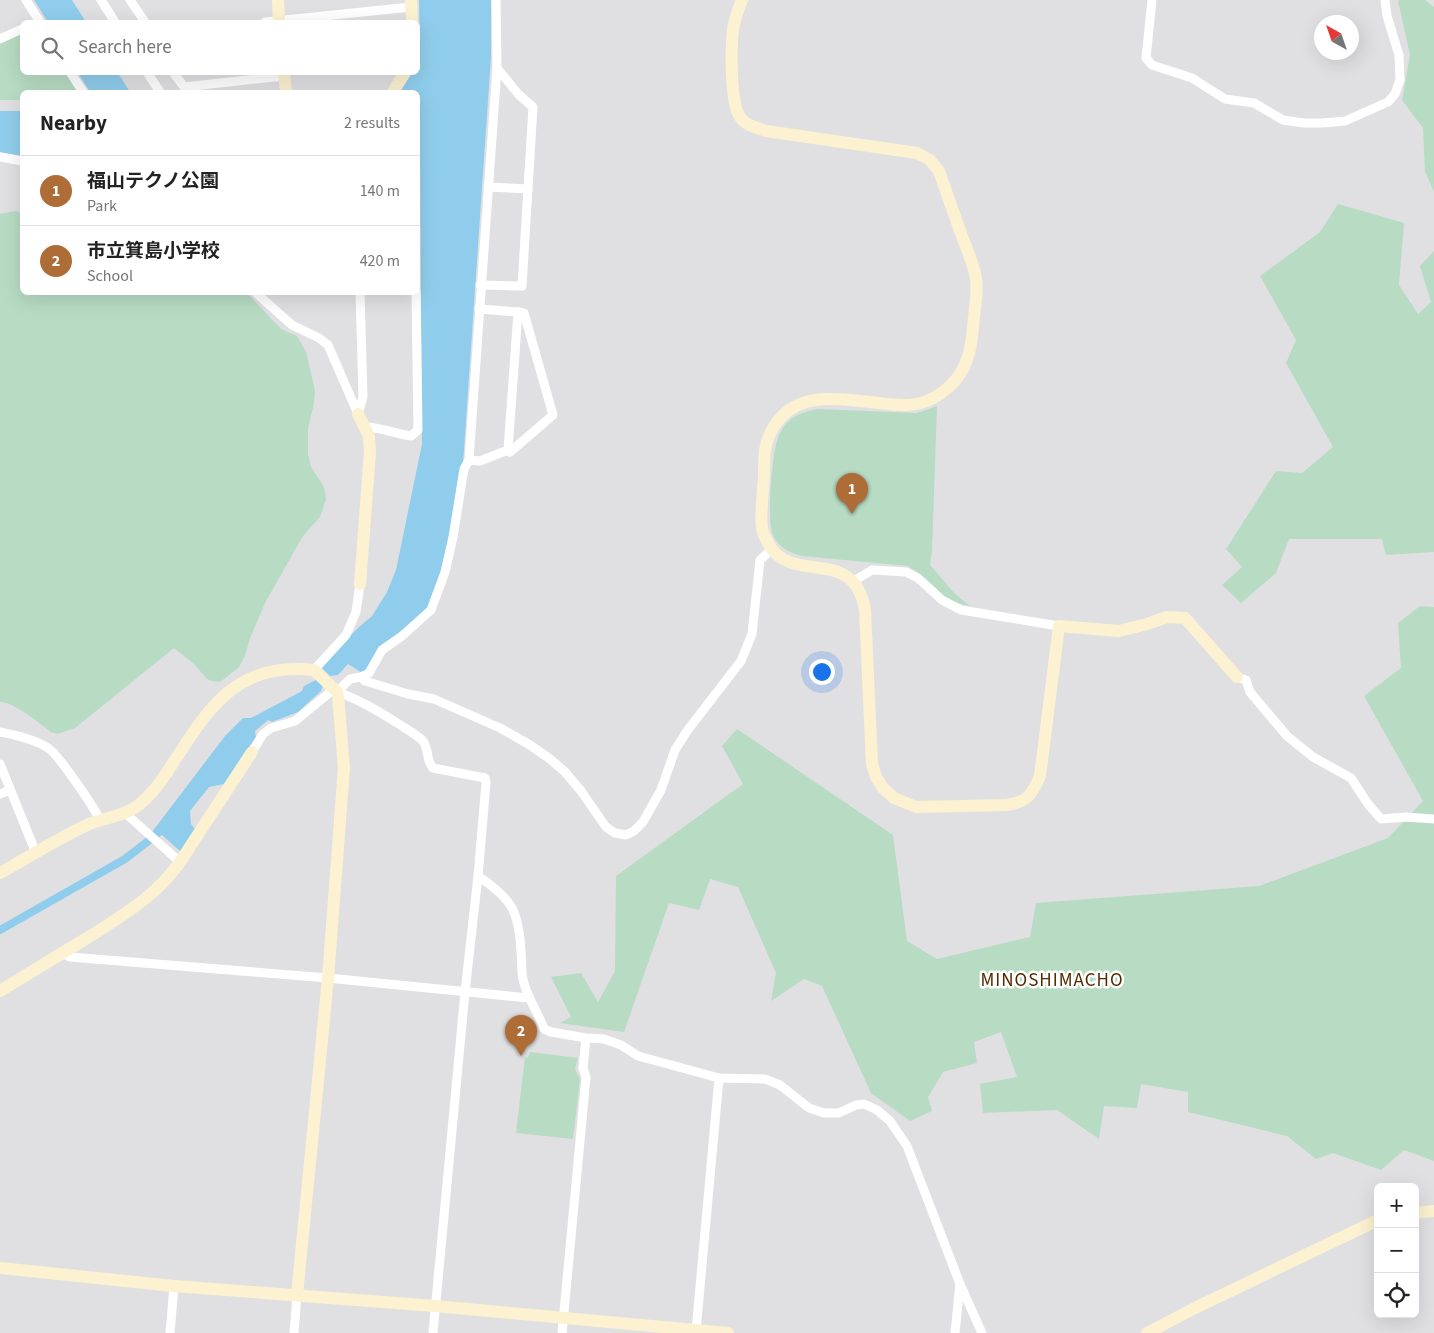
<!DOCTYPE html>
<html lang="en">
<head>
<meta charset="utf-8">
<style>
  body { margin:0; font-family:"Source Sans 3","Noto Sans JP",sans-serif; background:#f2f2f2; color:#222 }
  .controls { position:absolute; right:15px; bottom:15px; display:grid; overflow:hidden; border-radius:8px; box-shadow:0 5px 20px #0002 }
  .controls button { width:45px; height:45px; display:grid; place-items:center; padding:0; border:0; border-bottom:1px solid #e0e0e0; background:#fff; color:#222; font:25px sans-serif }
  .compass { position:absolute; left:1314px; top:15px; width:45px; height:45px; border-radius:50%; background:#fff; box-shadow:0 5px 20px #0002; rotate:320deg }
  .you { position:absolute; left:821px; top:671px; width:18px; height:18px; margin:-12px; border:4px solid #fff; border-radius:50%; background:#1a73e8; box-shadow:0 0 0 8px #1a73e833 }
  .badge { display:grid; place-items:center; width:32px; height:32px; border-radius:50%; background:#ae6d36; color:#fff; font-size:16px; font-weight:700 }
  .pin { position:absolute; translate:-50% -41px; filter:drop-shadow(0 1px 2px #0008) }
  .pin::after { content:''; position:absolute; top:26px; width:18px; height:15px; background:inherit; clip-path:polygon(0 0,100% 0,50% 100%) }
  .list { margin:0; padding:0; list-style:none }
  h2 { display:flex; justify-content:space-between; align-items:center; height:65px; margin:0; padding:0 20px; font-size:21px }
  h2 small { font-size:16px; font-weight:400; color:#767676 }
  .list li { display:grid; grid-template-columns:32px 1fr auto; gap:15px; align-items:center; box-sizing:border-box; height:70px; padding:0 20px; border-top:1px solid #e0e0e0 }
  .list b { display:block; font-size:19px; white-space:nowrap }
  .list p { margin:0; font-size:16px; white-space:nowrap; color:#767676 }
  .list em { font-size:16px; font-style:normal; color:#767676 }
  .icon { flex:none; width:28px; height:28px; fill:none; stroke:currentColor; stroke-width:2; stroke-linecap:round; stroke-linejoin:round }
  .map { position:relative; flex:none; width:1434px; height:1333px; overflow:hidden }
  .search { position:absolute; background:#fff; box-shadow:0 5px 20px #0002; left:20px; top:20px; width:400px; height:55px; display:flex; align-items:center; gap:12px; box-sizing:border-box; padding:0 18px; border-radius:8px; color:#767676; font-size:19px }
  .panel { position:absolute; background:#fff; box-shadow:0 5px 20px #0002; left:20px; top:90px; width:400px; height:205px; border-radius:8px }
  .map>svg:first-child { display:block }
  .green { fill:#b7dbc3 }
  .water { fill:#90cdec }
  .lines { fill:none; stroke-linecap:round; stroke-linejoin:round }
  .canal { stroke:#90cdec; stroke-width:8 }
  .street { stroke:#fff; stroke-width:9 }
  .secondary { stroke:#fcf2d1; stroke-width:12 }
  .labels { text-anchor:middle; stroke-width:5; stroke-linejoin:round; paint-order:stroke }
  .quarter-label { font-size:19px; letter-spacing:1px; fill:#542a00; stroke:#fff }
</style>
</head>
<body>
<div class="map">
<svg width="1434" height="1333" viewBox="0 0 1434 1333">
  <rect width="100%" height="100%" fill="#e0e0e3"/>
  <g class="green">
    <path d="M1400,0h25l9,7v185l-9,-21 -2,-43 -21,-28 8,-45 -12,-54z"/>
    <path d="M22,32v40l44,1 12,19h-56v8h-22v-59z"/>
    <path d="M1338,204l66,19 -5,62 19,29 13,-12 -11,-36 14,-15v301l-48,3 -4,-16h-93l-13,34 -35,30 -19,-18 20,-18 -16,-18 50,-78 26,2 31,-26 -47,-84 10,-23 -36,-64 60,-44z"/>
    <path d="M15,211l7,2v79l225,1 34,36 16,7 9,16 9,38 -1,13 -6,26v25l3,13 13,20 2,12 -6,18 -17,19 -37,65 -16,37 -5,18 -6,11 -15,12 -5,3 -7,-1 -5,-2 -13,-15 -20,-16 -99,80 -18,6 -6,-2c-11,-8 -38,-31 -51,-30v-488z"/>
    <path d="M937,406l-5,145 -2,14 25,29 15,12c-7,-2 -16,-3 -23,-7 -14,-9 -24,-24 -39,-33l-106,-10c-12,-3 -22,-8 -28,-19 -8,-12 -2,-76 2,-92 2,-9 6,-18 13,-24 7,-7 19,-10 28,-12l100,4z"/>
    <path d="M1420,606l14,1v554l-30,-11 -23,20 -48,-17 -17,6 -29,-23 -99,-24v-20l-47,-8 -4,24 -33,-2 -5,33 -42,-29 -74,3 -3,-29 37,-7 -16,-45 -27,10 3,21 -34,9 -15,25 4,14 -22,10 -39,-28 -49,-107 -18,-7 -33,22 5,-28 -38,-86 -28,-8 -11,31 -30,-7 -45,129 -64,-9 11,-6 -20,-40 30,-4 17,29 17,-31 1,-95 127,-92 -21,-38 15,-17 156,106 14,106 30,18 93,-22 6,-34 223,-17 129,-48 35,-37 -59,-105 37,-28 -3,-45z"/>
    <path d="M530,1052l48,6 -3,11 5,10 -7,60 -57,-6 9,-76 3,1z"/>
  </g>
  <g class="water">
    <path d="M34,0h38l14,22h-38z"/>
    <path d="M419,0h72v57l-28,407 -14,80 -19,65 -63,61 -5,3 -14,-9 -10,11 -8,1 -8,-8 1,-5 36,-36 13,-11 15,-24 9,-22 26,-126 -2,-291 -2,-2v-59h-18l12,-19 6,-1v-10l2,-4z"/>
    <path d="M78,73h40l12,19h-40z"/>
    <path d="M0,111h22v45l-22,-4z"/>
    <path d="M318,679l5,6 -2,6 -23,21 -26,10 -4,-2 -13,11 1,6 -32,47 -15,3 -19,24 1,13 4,5 -14,23 -19,-17 -4,3 -6,-6 73,-96 18,-18h8l51,-27 2,-5z"/>
  </g>
  <g class="lines">
    <path class="canal" d="M0,930l125,-71 31,-24"/>
    <g class="street">
      <path d="M26,0l14,22"/>
      <path d="M101,0l14,22"/>
      <path d="M130,0l15,22"/>
      <path d="M496,0l1,68 -28,392 -5,9 -11,68 -8,35 -14,38 -29,26 -20,14 -13,23 -8,4 -11,2 -13,13c24,8 44,21 65,34 7,5 14,8 20,14 8,8 3,20 11,28l52,10 1,5 -8,93c34,23 41,35 43,76 1,9 0,19 2,27 3,17 15,33 21,50l7,3 35,6 18,1 17,6 17,11 81,22 46,1 15,6 29,23 15,5h15l17,-8 8,-1 13,6 13,11 17,25 53,138 22,49"/>
      <path d="M1152,0l-6,58 6,7 40,13 33,21 29,4 29,17 21,3h19l22,-2 43,-19 7,-8 5,-14 -1,-25 -12,-39 -2,-16"/>
      <path d="M265,22l146,-15"/>
      <path d="M0,39l22,-10"/>
      <path d="M70,72l13,20"/>
      <path d="M147,72l13,20"/>
      <path d="M173,72l11,15 100,-11"/>
      <path d="M0,157l22,4"/>
      <path d="M488,187l40,2"/>
      <path d="M480,285l42,1 11,-179 -14,-12 -22,-27"/>
      <path d="M255,292l37,33 27,13 9,7 30,69"/>
      <path d="M358,414l5,-17 -3,-105"/>
      <path d="M365,427c16,0 30,7 46,9l7,-6 -2,-138"/>
      <path d="M508,450l2,2 43,-37 -29,-102 -6,-1"/>
      <path d="M469,460l11,1 28,-11 10,-138 -39,-3"/>
      <path d="M852,582l20,-12 34,2 12,6 24,22 19,10 98,16"/>
      <path d="M314,670l32,-35 10,-23 4,-28"/>
      <path d="M361,677l4,4 43,13 26,5 66,29 30,17 20,14 15,13 16,19 25,36 9,6 11,2 8,-4 9,-9 18,-32 14,-40 12,-19 54,-70 11,-27 8,-74 12,-11"/>
      <path d="M1237,677l9,3 4,12 37,44 26,21 38,21 17,26 13,15 25,-2 28,2"/>
      <path d="M0,732c16,3 34,7 48,16 10,6 46,59 52,72"/>
      <path d="M252,752l11,-18 8,-6 24,-7 39,-32"/>
      <path d="M0,764l36,89"/>
      <path d="M0,794l10,-4"/>
      <path d="M125,813l55,49"/>
      <path d="M62,953l8,4 258,21 201,20"/>
      <path d="M696,1331l23,-253"/>
      <path d="M170,1333l4,-47"/>
      <path d="M294,1333l3,-38"/>
      <path d="M433,1333l32,-341 13,-116"/>
      <path d="M562,1333l24,-256 -3,-9 3,-30"/>
      <path d="M955,1333l5,-49"/>
    </g>
    <g class="secondary">
      <path d="M278,0l1,22"/>
      <path d="M411,0l1,22"/>
      <path d="M742,0c-4,9 -7,19 -9,29 -2,18 -3,74 7,88 6,9 16,10 26,14l151,22 13,7 9,11c8,23 16,46 24,68 5,13 11,26 13,40 2,15 -2,33 -3,49 -2,22 -6,42 -23,58 -12,11 -28,19 -44,19 -41,1 -99,-23 -129,17 -6,8 -10,17 -12,28 -1,8 -1,17 -1,26 -1,17 -4,36 -2,53 1,5 4,9 6,14 22,41 75,7 93,52 2,4 3,10 4,15l7,154 4,13 7,11 11,10 22,9 91,-2c20,-3 25,-10 33,-29l19,-150 60,5 28,-7 20,-7 18,1 52,59"/>
      <path d="M284,72l2,20"/>
      <path d="M393,92l12,-20"/>
      <path d="M358,414l11,22 1,16 -10,132"/>
      <path d="M0,873c29,-16 57,-34 87,-48 15,-7 35,-8 49,-18 18,-13 29,-32 41,-50 35,-55 64,-95 137,-87l23,22 1,3 6,73 -16,210 -31,317"/>
      <path d="M0,991c31,-19 61,-37 92,-56 33,-21 66,-41 88,-73l72,-110"/>
      <path d="M1415,1213l19,-2"/>
      <path d="M0,1268l174,18 261,20 293,27"/>
      <path d="M1147,1333l48,-25 183,-88"/>
    </g>
  </g>
  <g class="labels">
    <g class="quarter-label">
      <text x="1052" y="986">MINOSHIMACHO</text>
    </g>
  </g>
</svg>
<div class="controls">
<button>+</button>
<button>−</button>
<button><svg class="icon" aria-label="locate" viewBox="0 0 24 24"><circle cx="12" cy="12" r="6"/><path d="M12 2v4M12 18v4M2 12h4M18 12h4"/></svg></button>
</div>
<svg class="compass" viewBox="-18 -18 36 36"><path d="M0-13l5 13h-10z" fill="#e53935"/><path d="M0 13l5-13h-10z" fill="#767676"/></svg>
<div class="you"></div>
<div class="pin badge" style="left:852px;top:514px">1</div>
<div class="pin badge" style="left:521px;top:1056px">2</div>
<div class="search"><svg class="icon" aria-label="search" viewBox="0 0 24 24"><circle cx="10" cy="10" r="6"/><path d="M15 15l6 6"/></svg>Search here</div>
<section class="panel">
<h2>Nearby<small>2 results</small></h2>
<ul class="list">
<li><span class="badge">1</span><div><b>福山テクノ公園</b><p>Park</p></div><em>140 m</em></li>
<li><span class="badge">2</span><div><b>市立箕島小学校</b><p>School</p></div><em>420 m</em></li>
</ul>
</section>
</div>
</body>
</html>
